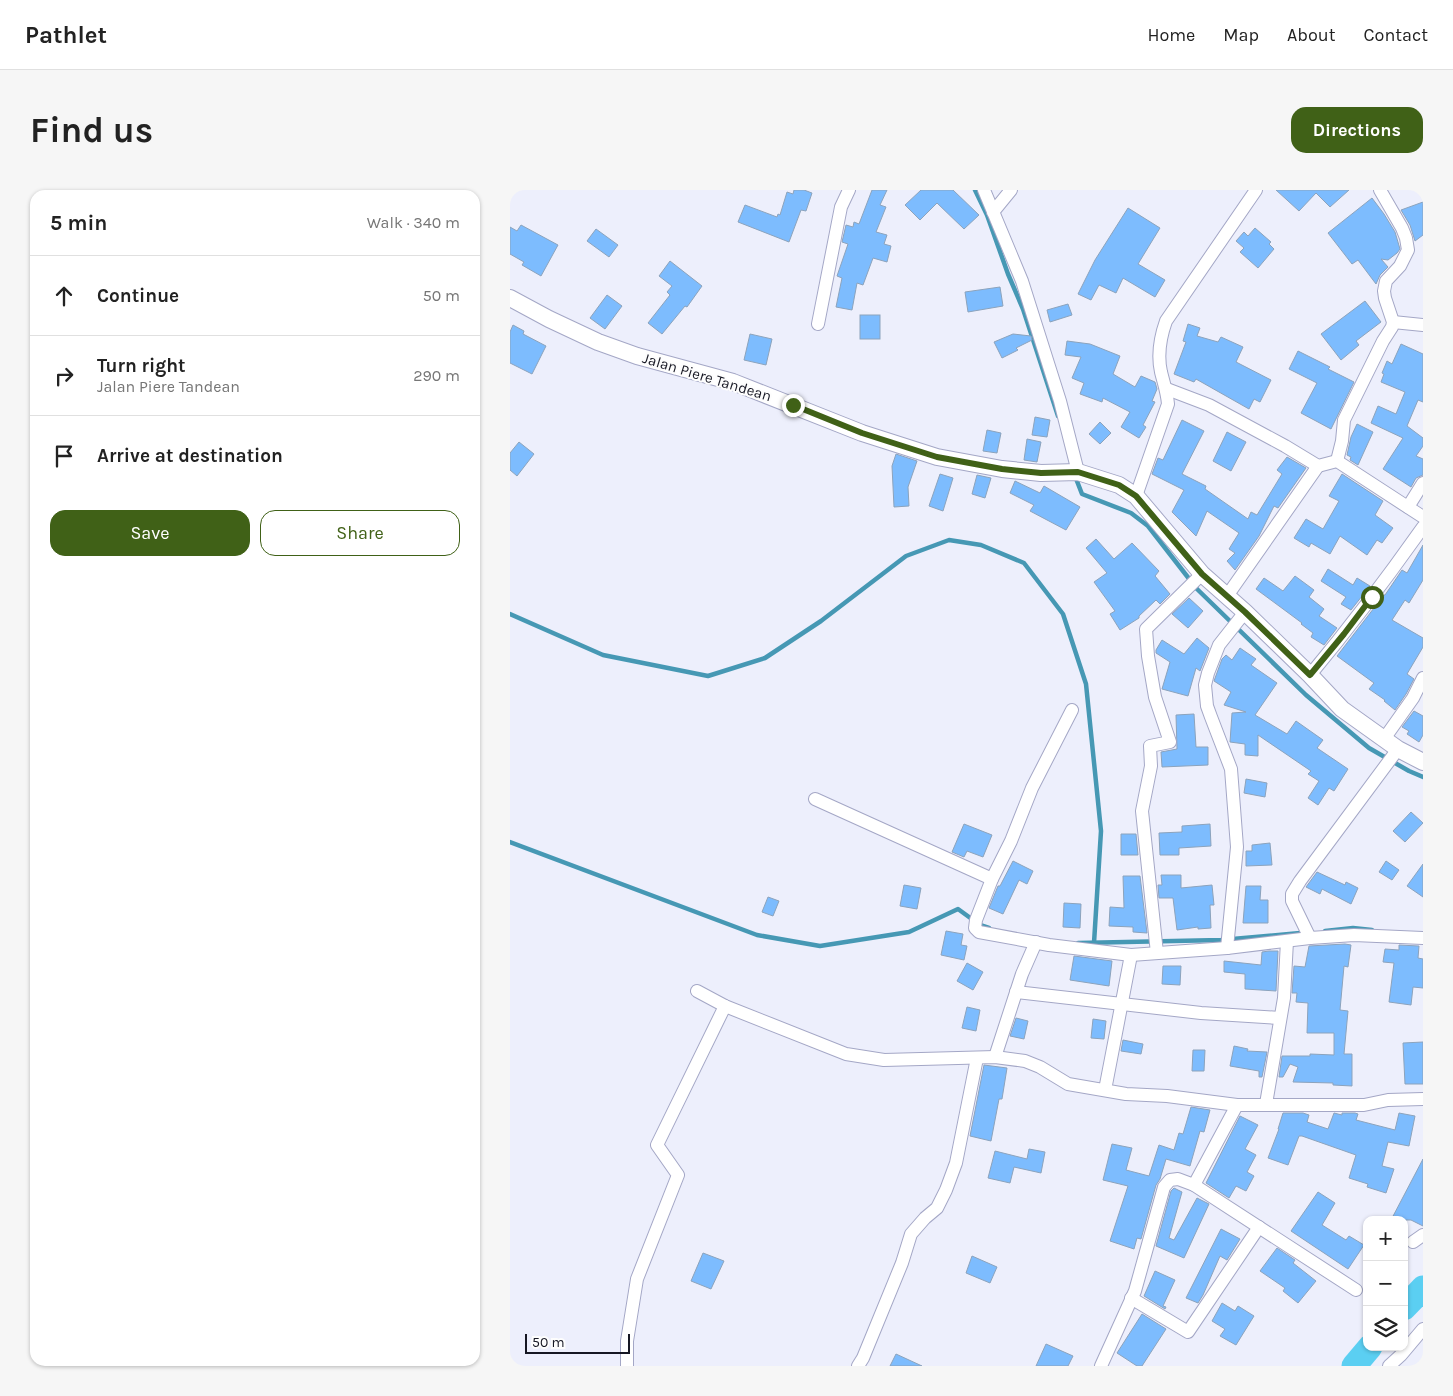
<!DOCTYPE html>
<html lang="en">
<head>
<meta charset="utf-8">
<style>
  body { margin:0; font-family:Karla,sans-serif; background:#f6f6f6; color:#222 }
  .controls { position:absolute; right:15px; bottom:15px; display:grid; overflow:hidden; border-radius:10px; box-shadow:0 1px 4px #0004 }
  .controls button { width:45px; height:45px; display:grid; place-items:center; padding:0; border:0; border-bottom:1px solid #e0e0e0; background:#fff; color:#222; font:25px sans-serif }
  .scale { position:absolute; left:15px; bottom:12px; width:105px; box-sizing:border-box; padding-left:5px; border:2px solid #161723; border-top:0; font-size:14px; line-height:18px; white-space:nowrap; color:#161723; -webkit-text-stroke:4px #fdfdfd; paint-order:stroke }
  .stop { position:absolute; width:15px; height:15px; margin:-11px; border:4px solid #406117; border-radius:50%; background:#fff }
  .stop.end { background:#406117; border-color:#fff; box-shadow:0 1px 5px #0008 }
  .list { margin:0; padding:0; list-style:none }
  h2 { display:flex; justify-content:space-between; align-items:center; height:65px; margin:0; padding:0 20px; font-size:21px }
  h2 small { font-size:16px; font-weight:400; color:#767676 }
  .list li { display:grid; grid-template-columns:32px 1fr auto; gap:15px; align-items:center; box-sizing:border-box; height:80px; padding:0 20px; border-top:1px solid #e0e0e0 }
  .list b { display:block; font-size:19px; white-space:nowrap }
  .list p { margin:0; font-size:16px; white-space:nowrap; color:#767676 }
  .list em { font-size:16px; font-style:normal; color:#767676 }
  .actions { display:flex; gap:10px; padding:15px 20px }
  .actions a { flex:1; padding:11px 0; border:1px solid #406117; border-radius:15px; text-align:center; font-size:18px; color:#406117 }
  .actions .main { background:#406117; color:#fff }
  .icon { flex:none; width:28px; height:28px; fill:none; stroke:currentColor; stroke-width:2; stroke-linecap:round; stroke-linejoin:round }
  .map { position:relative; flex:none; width:913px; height:1176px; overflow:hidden; border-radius:15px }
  header { display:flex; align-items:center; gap:30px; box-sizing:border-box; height:70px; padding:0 25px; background:#fff; border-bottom:1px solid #e0e0e0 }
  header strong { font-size:24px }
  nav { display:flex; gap:28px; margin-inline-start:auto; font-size:18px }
  .intro { display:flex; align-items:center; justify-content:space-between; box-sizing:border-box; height:120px; padding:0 30px }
  h1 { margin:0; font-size:35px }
  .button { padding:12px 22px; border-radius:15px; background:#406117; color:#fff; font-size:18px; font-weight:700 }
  main { display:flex; gap:30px; padding:0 30px }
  aside { flex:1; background:#fff; border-radius:15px; box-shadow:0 1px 4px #0004 }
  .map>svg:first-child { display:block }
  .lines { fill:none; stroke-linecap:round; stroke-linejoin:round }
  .stream { stroke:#4698b4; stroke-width:4.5 }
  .river { stroke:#5bcff2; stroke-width:25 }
  .building { fill:#7dbcfe; stroke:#8ca3bc }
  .minor-casing { stroke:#a4a7c6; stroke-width:14 }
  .tertiary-casing { stroke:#a4a7c6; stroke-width:18 }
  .minor { stroke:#fff; stroke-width:12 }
  .tertiary { stroke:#fff; stroke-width:16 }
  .route { stroke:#406117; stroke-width:6 }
  .labels { text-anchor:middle; stroke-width:4; stroke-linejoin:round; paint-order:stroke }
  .street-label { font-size:15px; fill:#161723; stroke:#fdfdfd }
</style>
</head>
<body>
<header>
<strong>Pathlet</strong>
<nav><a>Home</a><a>Map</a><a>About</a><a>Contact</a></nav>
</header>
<div class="intro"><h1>Find us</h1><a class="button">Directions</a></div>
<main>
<aside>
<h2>5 min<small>Walk · 340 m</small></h2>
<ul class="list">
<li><svg class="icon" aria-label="ahead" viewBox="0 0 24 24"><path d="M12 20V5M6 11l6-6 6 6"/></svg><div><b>Continue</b></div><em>50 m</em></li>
<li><svg class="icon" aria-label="right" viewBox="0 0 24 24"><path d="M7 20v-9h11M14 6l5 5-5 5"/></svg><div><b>Turn right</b><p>Jalan Piere Tandean</p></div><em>290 m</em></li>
<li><svg class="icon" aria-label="arrive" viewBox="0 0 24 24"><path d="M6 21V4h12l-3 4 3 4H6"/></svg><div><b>Arrive at destination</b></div></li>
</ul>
<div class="actions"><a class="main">Save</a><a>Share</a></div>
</aside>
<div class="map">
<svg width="913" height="1176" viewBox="0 0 913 1176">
  <rect width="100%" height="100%" fill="#edeffc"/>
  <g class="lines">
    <g class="stream">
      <path d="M465,0l12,25 21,59 15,35 35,107"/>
      <path d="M565,286l7,18 49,19 17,13 49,63 109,106 63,53 40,23 14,6"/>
      <path d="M0,424l93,41 105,21 57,-18 56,-37 85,-65 43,-16 32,5 43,18 39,51 23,70 15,147 -7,112"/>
      <path d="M0,652l247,93 63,11 89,-14 49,-23 22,16 9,3"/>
      <path d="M815,741l28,-3 19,2"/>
      <path d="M568,753l143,-3 79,-7"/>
    </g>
    <g class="river">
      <path d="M894,1118l19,-20"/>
      <path d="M844,1176l16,-19"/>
    </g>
  </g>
  <g class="building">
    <path d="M284,0h10l8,3 -6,18 -5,-1 -12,32 -51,-20 7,-17 32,12 1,-3 2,1 7,-23 6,2z"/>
    <path d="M362,0h15l-7,15 6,2 -10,25 11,3 -3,9 7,2 -4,16 -14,-4 -10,27 -6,-2 -5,27 -16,-3 6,-29 -5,-2 11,-32 -6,-2 4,-17 7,2 1,-5 5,2z"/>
    <path d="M411,0h32l26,25 -15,14 -27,-26 -17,17 -15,-15z"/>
    <path d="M766,0h73l-19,17 -14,-14 -17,18z"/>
    <path d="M862,8l12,16 11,18 5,17 -3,4 -9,7 -7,-1 7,8 -8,8 -4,9 -18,-24 -6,4 -24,-31z"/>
    <path d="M913,12v33l-8,6 -5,-16 -9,-15z"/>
    <path d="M618,18l32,20 -22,36 27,16 -10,17 -32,-19 -7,15 -17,-8 -8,15 -13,-6 17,-34z"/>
    <path d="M11,35l37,20 -17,31 -19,-11 2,-3 -14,-8v-27l7,4z"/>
    <path d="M745,38l16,14 -2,2 5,5 -16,19 -18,-16 4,-4 -8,-7 8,-9 4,4z"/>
    <path d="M86,39l22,16 -9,12 -22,-16z"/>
    <path d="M160,71l32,25 -15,21 -2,-1 -23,28 -14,-11 22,-28 -3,-3 5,-6 -13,-10z"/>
    <path d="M490,97l3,19 -35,6 -3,-20z"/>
    <path d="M97,105l15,11 -17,23 -15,-11z"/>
    <path d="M855,111l16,21 -25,19 3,4 -18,15 -20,-26z"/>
    <path d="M558,114l4,11 -22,7 -3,-12z"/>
    <rect x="350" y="125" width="20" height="24"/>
    <path d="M678,134l12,4 -3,8 21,6 3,-5 22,10 -7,15 35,18 -11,22 -6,-3 -5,10 -53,-30 -2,3 -20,-8 12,-32 -3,-1z"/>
    <path d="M3,135l11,6 -1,3 23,12 -14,28 -22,-11v-31z"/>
    <path d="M240,144l22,5 -6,26 -22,-5z"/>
    <path d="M503,144l18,2 1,4 -16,8 2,2 -16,8 -8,-16z"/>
    <path d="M557,151l23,3 30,12 -7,18 22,13 6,-11 14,6 2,7 -5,12 3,1 -12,23 3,2 -7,11 -18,-11 9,-15 -27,-14 -1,4 -22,-8 4,-11 -12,-5 9,-21 -16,-2z"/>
    <path d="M891,154l22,10v48l-5,-2 -11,26 16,12v8l-7,10 7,3v16l-7,3 -5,9 -28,-18 20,-31 -32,-15 7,-17 18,8 9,-22 -24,-10 3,-8 -2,-1 5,-12 5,3z"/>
    <path d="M788,161l32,16 -2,2 26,13 -23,47 -30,-16 16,-30 -28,-14z"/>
    <path d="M525,227l15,3 -3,17 -15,-2z"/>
    <path d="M672,230l22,11 -22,43 24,12 -1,3 43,30 3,-7 6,3 25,-41 -5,-4 10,-13 19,11 -28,40 -4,-2 -15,30 -24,34 -8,-9 8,-8 -6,-4 10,-16 -32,-22 -11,25 -24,-24 12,-22 -32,-16 6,-16 5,2z"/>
    <path d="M590,232l11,11 -11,11 -11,-10z"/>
    <path d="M847,234l16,8 -15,33 -8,-5 1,-3 -4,-2 4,-18z"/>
    <path d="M477,240l14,3 -4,20 -14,-2z"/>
    <path d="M717,242l19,10 -15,29 -18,-10z"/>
    <path d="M517,249l14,3 -4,20 -13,-2z"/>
    <path d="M9,252l15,12 -17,22 -7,-6v-17z"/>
    <path d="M386,264l21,7 -9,26 1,19 -15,1 -2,-41z"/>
    <path d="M430,284l13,4 -10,33 -14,-5z"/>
    <path d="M832,284l41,27 -8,14 18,13 -11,15 -5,-3 -10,15 -27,-19 -10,18 -19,-11 -2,4 -15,-9 12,-19 17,10 16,-28 -10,-5z"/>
    <path d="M467,285l14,3 -6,20 -13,-4z"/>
    <path d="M505,291l25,12 4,-7 36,21 -14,23 -36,-19 4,-6 -24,-12z"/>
    <path d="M586,349l18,20 18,-16 27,28 -4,5 15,18 -10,10 -4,-4 -17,16v2l-19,12 -10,-16 5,-3 -21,-29 13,-9 -21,-25z"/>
    <path d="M913,355v35l-14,23 -4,-3 -13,20 31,18v9l-16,27 7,5 -8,15 -11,16 -11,-9 1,-1 -16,-11 5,-6 -37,-27 47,-61h1l17,-25 5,3z"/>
    <path d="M818,379l25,16 4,-7 13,8 -19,24 -10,-6 5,-7 -25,-16z"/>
    <path d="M785,386l19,14 -5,7 15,12 -5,7 18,12 -13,17 -13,-8 2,-4 -12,-9 1,-1 -46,-34 8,-11 19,13z"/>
    <path d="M679,408l14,13 -15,17 -16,-14z"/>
    <path d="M687,448l12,10 -9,23 -4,-3 -8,28 -26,-7 8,-27 -14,-9v-3l6,-10 22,14z"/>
    <path d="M730,458l16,11 -5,6 26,18 -22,32 32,19 9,-13 27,19 -6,8 31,21 -14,22 -5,-3 -11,17 -10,-7 11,-17 -11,-7 3,-3 -53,-36v21l-13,-1v-11l-15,-2 2,-29 14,-1 -22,-7 7,-13 -17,-11 8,-22 4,-4 6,5z"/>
    <path d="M904,521l9,5v19l-4,7 -12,-8 2,-3 -7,-4z"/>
    <path d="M684,524l2,33h12v18l-46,2 -1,-15 16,-3 -1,-34z"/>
    <path d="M736,589l21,4 -2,14 -21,-4z"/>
    <path d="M901,622l12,11 -18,19 -12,-11z"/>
    <path d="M454,634l28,11 -9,22 -16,-6 -3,6 -12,-5z"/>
    <path d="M700,634l1,22 -32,2v7h-19l-1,-22 23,-1v-6z"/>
    <path d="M611,644h15l2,21h-17z"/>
    <path d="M760,653l2,22 -26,1v-15h6v-6z"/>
    <path d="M503,671l20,10 -6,13 -8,-4 -16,34 -14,-6 9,-22h2z"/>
    <path d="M876,671l13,9 -7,10 -13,-8z"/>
    <path d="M913,674v33l-16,-11z"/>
    <path d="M807,682l28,13 1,-3 12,6 -7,16 -29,-15 -2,5 -14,-7z"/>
    <path d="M651,685h20v13l31,-3 2,20h-4l1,23 -13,1v-2l-21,3 -4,-32h-14l-1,-13h4z"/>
    <path d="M613,686h17l7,57 -14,-1v-5l-24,-1 1,-19 14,1z"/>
    <path d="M394,695l17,3 -4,21 -17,-3z"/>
    <path d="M736,696h15l-1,14h8v23h-25z"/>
    <path d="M258,707l11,4 -6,15 -11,-4z"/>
    <path d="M554,713l17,1 -1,24 -17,-1z"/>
    <path d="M436,741l17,3 -2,11 6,1 -3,14 -23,-5z"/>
    <path d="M835,754l6,1 -3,22 -4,-1 -4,44 8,1 -4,43h8v32l-19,-1v-2l-40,-1 5,-15 -8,-3 -7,13h-4l3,-21h28v-2l24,1v-22h-27l1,-30 -12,-1 1,-9h-5l2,-27 11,1 4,-21z"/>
    <path d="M889,755l20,1 -1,12 5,1v29l-10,-1 -2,18 -22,-3 5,-39 -11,-1 2,-13 14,1z"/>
    <path d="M759,761h9l-2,40 -31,-2v-15l-21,-2v-11l37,4 1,-13z"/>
    <path d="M564,766l38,5 -3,25 -39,-6z"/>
    <path d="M457,773l16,9 -10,18 -16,-9z"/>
    <path d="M653,776h18l-1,19 -18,-1z"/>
    <path d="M457,817l13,3 -4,21 -14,-3z"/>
    <path d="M506,828l12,3 -4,18 -14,-3z"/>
    <path d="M583,829l13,2 -2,18 -13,-1z"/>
    <path d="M613,850l20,4 -2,10 -20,-3z"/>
    <path d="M913,852v42h-18l-2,-41z"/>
    <path d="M724,856l14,3 -1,2 20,1 -5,25h-3v-6l-29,-5z"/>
    <path d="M683,860h12l-1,21h-12z"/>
    <path d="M474,875l23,3 -5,31h-3l-8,42 -21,-5z"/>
    <path d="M681,917l19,3 -6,22 -4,-1 -10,35 -24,-7 -6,20 -4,6 -15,54 -4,-1 -3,11 -24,-8 18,-55 -25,-6 9,-36 20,4 -6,22 23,6 10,-31 15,5 5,-17 4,1z"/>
    <path d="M773,923h20l6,2 -2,7 21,7 6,-16 8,2v-2h13l3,1 -2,6 39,10 4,-17 16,3 -6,30 -21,-4 -6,24 12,3 -8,24 -19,-6 1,-3 -19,-6 7,-23 -54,-19h-3l-11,29 -20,-7 11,-29h-1z"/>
    <path d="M730,926l18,9 -13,24 11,6 -9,17 7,4 -8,15 -10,-5 -7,12 -23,-15z"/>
    <path d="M519,959l16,3 -4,21 -27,-6 -4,16 -22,-5 7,-27 32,8z"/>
    <path d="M913,969v67l-12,-6h-20z"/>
    <path d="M664,998l8,4 -13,46 5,2 23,-42 12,6 -25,54 -28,-12 15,-55z"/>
    <path d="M808,1002l17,11 -13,22 24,15 3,-4 15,9 -16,24 -57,-38z"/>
    <path d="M711,1039l19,10 -13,21 -7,-4 -17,39 -5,8 -12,-5z"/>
    <path d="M767,1058l18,12 -2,3 23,18 -18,22 -15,-12 2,-3 -25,-17z"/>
    <path d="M193,1063l21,8 -13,28 -20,-8z"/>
    <path d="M462,1066l25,11 -7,16 -24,-10z"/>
    <path d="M645,1081l20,9 -12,26 3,1 -1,2 -21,-13z"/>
    <path d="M712,1113l13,8 3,-5 16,10 -18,29 -16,-9 5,-7 -13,-8z"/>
    <path d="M632,1124l24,15 -24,37h-5l-20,-13z"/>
    <path d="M536,1154l27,12 -5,10h-32z"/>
    <path d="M386,1164l26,12h-32z"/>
  </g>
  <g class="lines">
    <defs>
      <g id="minor">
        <path d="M474,0l38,91 38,120 18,71"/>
        <path d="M483,22l18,-22"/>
        <path d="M883,132l30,3"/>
        <path d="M308,134l23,-117 8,-17"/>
        <path d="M657,199l42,16 76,41 33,20 19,-5 86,56"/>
        <path d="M827,271l5,-20 2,-21 39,-79 9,-14 1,-5 -8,-24 -1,-7 2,-10 14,-15 8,-16 -2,-12 -4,-10 -22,-38"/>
        <path d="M626,306l32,-92c-1,-12 -4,-20 -7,-32 -4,-18 -1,-34 5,-51l90,-131"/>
        <path d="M898,317l15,-24"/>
        <path d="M717,406l91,-130"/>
        <path d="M800,485c40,-48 77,-97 113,-148"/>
        <path d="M562,520l-40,78 -21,53 -19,38 -16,41 -1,8 4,4 70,13 82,10 96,-7 83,-10 44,-3 69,3"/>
        <path d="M874,549l29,-41 10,-20"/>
        <path d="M305,609l177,80"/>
        <path d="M800,748l-18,-37v-7l8,-13 98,-132"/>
        <path d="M717,758l10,-101 -6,-78 -20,-52 -4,-11 -2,-21 3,-12 11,-28 26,-33"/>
        <path d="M647,763l-15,-142 9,-45 -1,-20 20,-4 -15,-45 -7,-41 -2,-27 56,-55"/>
        <path d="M187,801l28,15 121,48 38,6 111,-3 30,4 15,6 28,17 58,10 41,2 70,9h127l24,-5 35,-1"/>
        <path d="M506,802l185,21 79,5"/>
        <path d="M485,867l27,-83 14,-32"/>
        <path d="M595,900l26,-135"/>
        <path d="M756,914l18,-106 3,-57"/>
        <path d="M727,915l-43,80 162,105"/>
        <path d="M903,1052l10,-7"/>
        <path d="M621,1108l57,34 71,-105"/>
        <path d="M117,1176v-25l10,-62 41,-104 -21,-30 68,-139"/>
        <path d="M348,1176l5,-8 39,-95 9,-29 14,-16 12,-10 9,-18 10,-27 21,-105"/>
        <path d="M591,1176l34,-75 29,-104 6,-7 8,-1 16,6"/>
        <path d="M879,1176l12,-11 22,-26"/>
      </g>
      <path id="tertiary" d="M0,108l39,21 49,23 39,14 96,26 129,51 75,24 65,12 39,4 37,-1 41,13 17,11 66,78 43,38 65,63 32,34 56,40 25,13"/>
    </defs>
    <use href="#minor" class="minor-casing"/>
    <use href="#tertiary" class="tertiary-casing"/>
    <use href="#minor" class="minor"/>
    <use href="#tertiary" class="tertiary"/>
  </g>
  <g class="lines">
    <path class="route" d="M283,215l69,28 75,24 65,12 39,4 37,-1 41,13 17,11 66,78 43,38 65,63 34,-41 28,-37"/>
  </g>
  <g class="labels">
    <g class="street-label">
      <text transform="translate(197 187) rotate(17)" y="5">Jalan Piere Tandean</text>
    </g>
  </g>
</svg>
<div class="controls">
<button>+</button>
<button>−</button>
<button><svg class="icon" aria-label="layers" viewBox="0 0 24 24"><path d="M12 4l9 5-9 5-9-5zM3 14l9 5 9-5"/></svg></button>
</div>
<div class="scale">50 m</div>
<div class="stop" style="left:862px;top:407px"></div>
<div class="stop end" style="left:283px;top:215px"></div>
</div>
</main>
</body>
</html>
